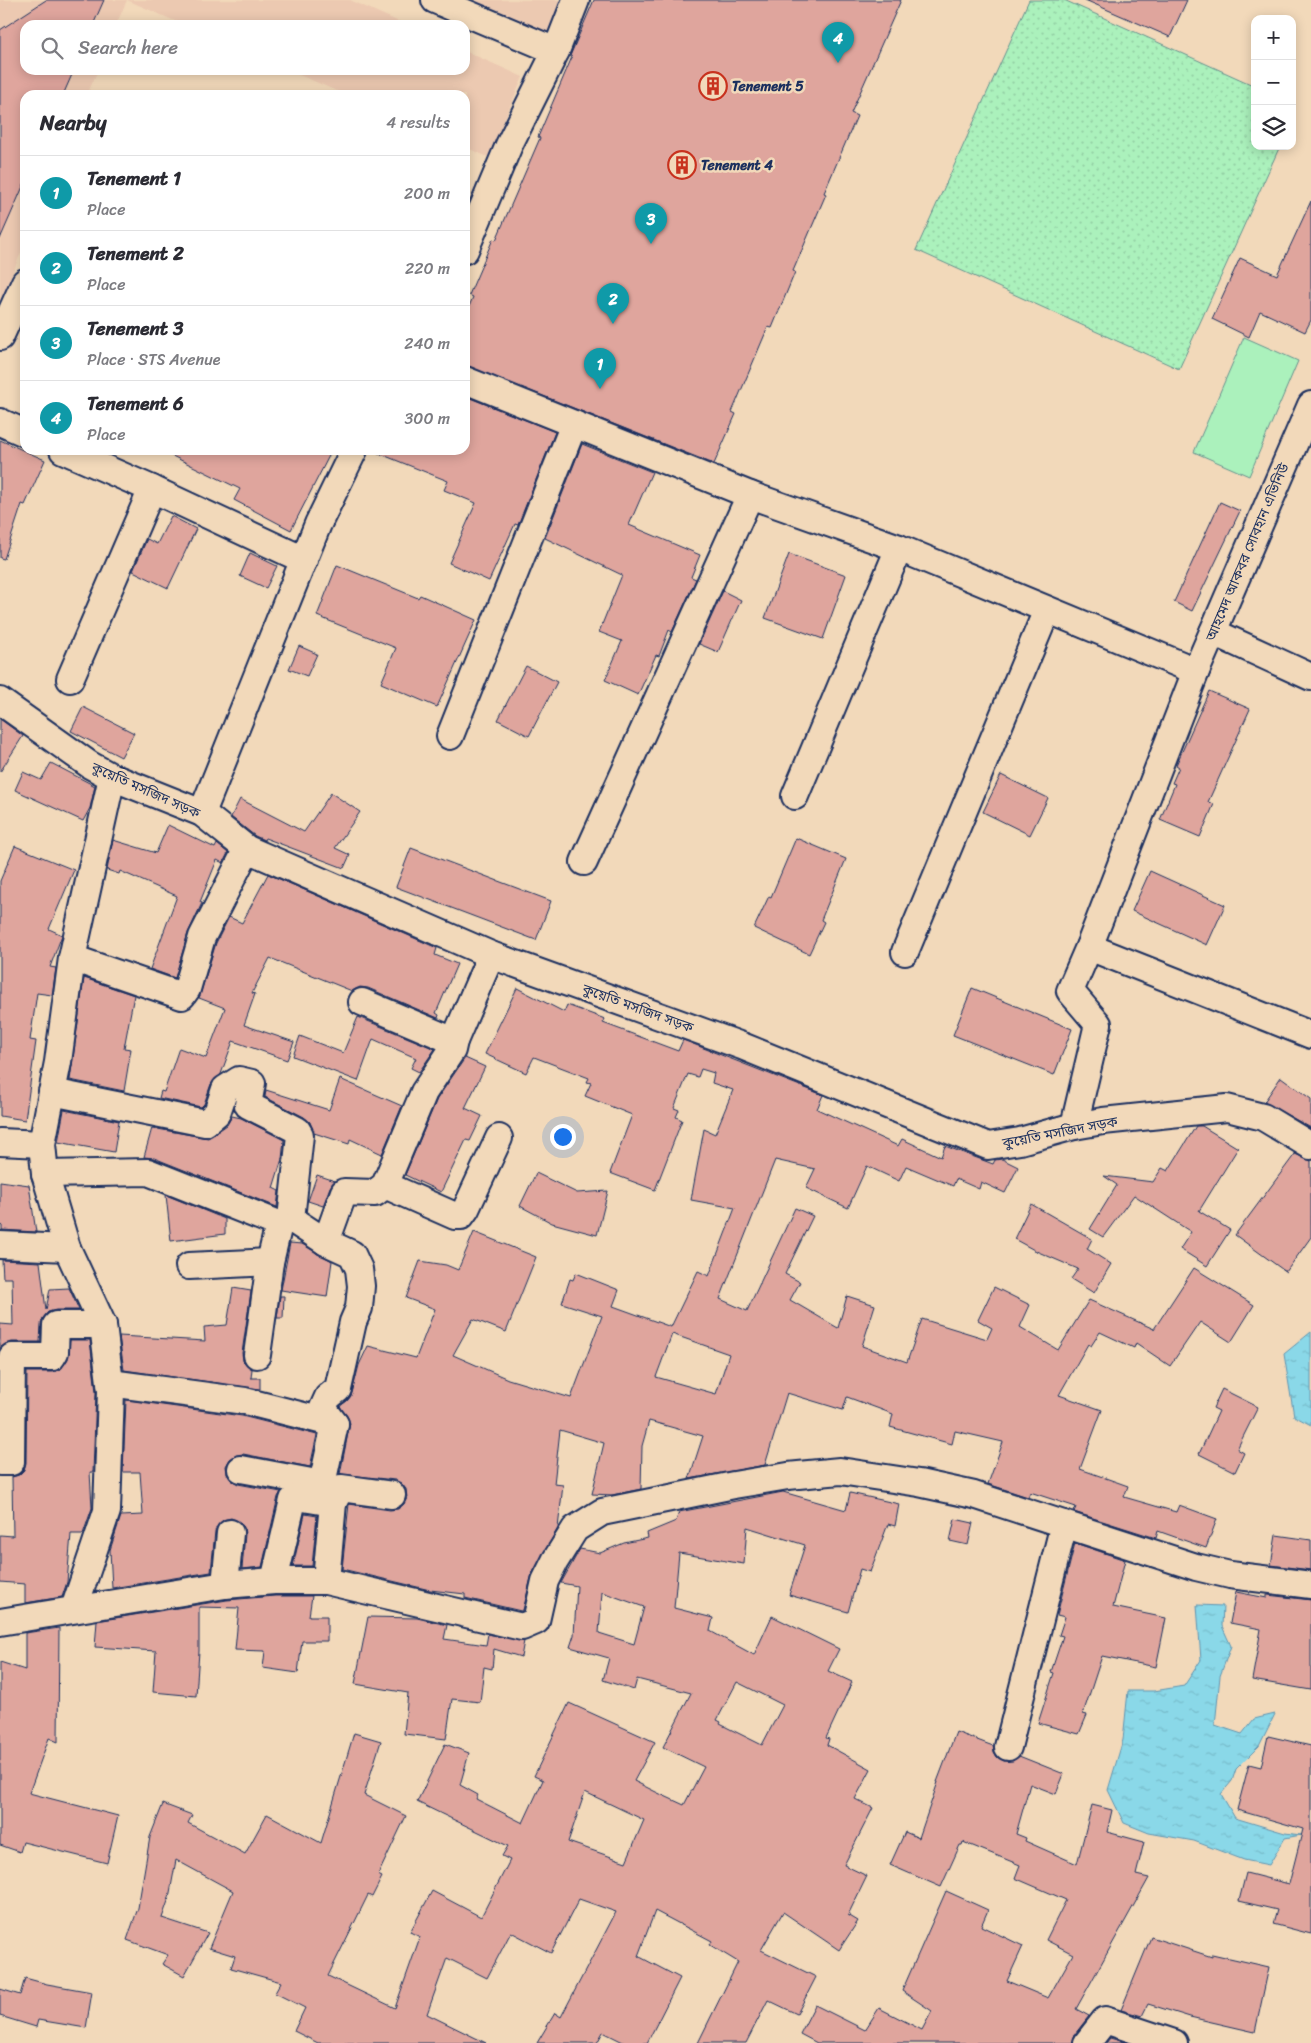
<!DOCTYPE html>
<html lang="en">
<head>
<meta charset="utf-8">
<style>
  body { margin:0; font-family:Sriracha,"Noto Sans Bengali",sans-serif; background:#f2f2f3; color:#2b2b33 }
  .controls { position:absolute; right:15px; top:15px; display:grid; overflow:hidden; border-radius:10px; box-shadow:0 2px 12px #0003 }
  .controls button { width:45px; height:45px; display:grid; place-items:center; padding:0; border:0; border-bottom:1px solid #e1e1e2; background:#fff; color:#2b2b33; font:25px sans-serif }
  .you { position:absolute; left:562px; top:1136px; width:18px; height:18px; margin:-12px; border:4px solid #fff; border-radius:50%; background:#1a73e8; box-shadow:0 0 0 8px #1a73e833 }
  .badge { display:grid; place-items:center; width:32px; height:32px; border-radius:50%; background:#d93025; color:#fff; font-size:16px; font-weight:700 }
  .pin { position:absolute; translate:-50% -41px; filter:drop-shadow(0 1px 2px #0008) }
  .pin::after { content:''; position:absolute; top:26px; width:18px; height:15px; background:inherit; clip-path:polygon(0 0,100% 0,50% 100%) }
  .list { margin:0; padding:0; list-style:none }
  h2 { display:flex; justify-content:space-between; align-items:center; height:65px; margin:0; padding:0 20px; font-size:21px }
  h2 small { font-size:16px; font-weight:400; color:#7c7c81 }
  .list li { display:grid; grid-template-columns:32px 1fr auto; gap:15px; align-items:center; box-sizing:border-box; height:75px; padding:0 20px; border-top:1px solid #e1e1e2 }
  .list b { display:block; font-size:19px; white-space:nowrap }
  .list p { margin:0; font-size:16px; white-space:nowrap; color:#7c7c81 }
  .list em { font-size:16px; font-style:normal; color:#7c7c81 }
  .icon { flex:none; width:28px; height:28px; fill:none; stroke:currentColor; stroke-width:2; stroke-linecap:round; stroke-linejoin:round }
  .map { position:relative; flex:none; width:1311px; height:2043px; overflow:hidden }
  .search { position:absolute; background:#fff; box-shadow:0 2px 12px #0003; left:20px; top:20px; width:450px; height:55px; display:flex; align-items:center; gap:12px; box-sizing:border-box; padding:0 18px; border-radius:15px; color:#7c7c81; font-size:19px }
  .panel { position:absolute; background:#fff; box-shadow:0 2px 12px #0003; left:20px; top:90px; width:450px; height:365px; border-radius:15px }
  .map>svg:first-child { display:block }
  .built { fill:#ecc9b1 }
  .grass { fill:url(#grass-dots); stroke:#63908d }
  .garden { fill:#abf1bc; stroke:#63908d }
  .water { fill:url(#water-ripples); stroke:#5e94b1 }
  .building { fill:#dfa59d; stroke:#1b2f5e; fill-rule:evenodd }
  .lines { fill:none; stroke-linecap:round; stroke-linejoin:round }
  .minor-casing { stroke:#1b2f5e; stroke-width:30 }
  .minor { stroke:#f2d9ba; stroke-width:26 }
  .labels { text-anchor:middle; stroke-width:5; stroke-linejoin:round; paint-order:stroke }
  .poi-label { font-size:14px; font-weight:bold; fill:#1b2f5e; stroke:#f2d9ba; text-anchor:start }
  .street-label { font-size:14px; fill:#1b2f5e; stroke:#f2d9ba }
</style>
</head>
<body>
<div class="map">
<svg width="1311" height="2043" viewBox="0 0 1311 2043">
  <defs>
    <pattern id="grass-dots" width="8" height="8" patternUnits="userSpaceOnUse" patternTransform="scale(1.25)"><rect width="8" height="8" fill="#abf1bc"/><path d="M2 2h.1M6 6h.1" fill="none" stroke="#93cfa4" stroke-width="1.8" stroke-linecap="round"/></pattern>
    <pattern id="water-ripples" width="26" height="14" patternUnits="userSpaceOnUse" patternTransform="scale(1.25)"><rect width="26" height="14" fill="#8ad8e8"/><path d="M2 4q2-2 4 0t4 0M15 11q2-2 4 0t4 0" fill="none" stroke="#76bac9"/></pattern>
  </defs>
  <rect width="100%" height="100%" fill="#f2d9ba"/>
  <filter id="ink" filterUnits="userSpaceOnUse"><feTurbulence type="fractalNoise" baseFrequency=".02" numOctaves="2"/><feDisplacementMap in="SourceGraphic" scale="10" xChannelSelector="R" yChannelSelector="G"/><feConvolveMatrix kernelMatrix="1 2 1 2 8 2 1 2 1" color-interpolation-filters="sRGB"/></filter>
  <g filter="url(#ink)">
    <g class="built">
      <path d="M0,0h350l56,25h-222l-57,-25 -11,25h-91v45h73l-11,25h-62v148l-25,60z"/>
      <path d="M439,0h138l-21,51z"/>
      <path d="M465,51l58,26 -35,80 -23,-10v-52h-119l-58,-25h177z"/>
    </g>
    <path class="grass" d="M1029,0h35l191,86v60h25l-101,223 -263,-119z"/>
    <path class="garden" d="M1244,337l54,24 -49,115 -55,-24z"/>
    <g class="water">
      <path d="M1311,1332v93l-17,-9 -10,-62z"/>
      <path d="M1197,1605l26,1 -1,20 9,20 -11,30 -5,49 27,9 12,-15 21,-5 -16,32 -23,23 -4,12 -11,13 14,24 50,15 16,2 -16,3 -16,27 -25,-5 -50,-19 -45,-8 -25,-10 -16,-33 15,-50 5,-49h26l30,-5 17,-26z"/>
    </g>
    <g class="building">
      <path d="M46,0h58l-11,25h-68v45h49l-11,25h-38v87l-25,57v-209z"/>
      <path d="M594,0h307l-50,113 6,3 -33,77 2,1 -33,77 2,1 -23,56 -4,-1 -36,85 4,2 -22,50 -249,-99v-49l8,-19 -4,-2 24,-56 3,1 44,-102 -2,-1 34,-80 -2,-1z"/>
      <path d="M1085,0h102l-17,37z"/>
      <path d="M1311,201v119l-6,12 -45,-21 -11,26 -37,-18 28,-61 37,17z"/>
      <path d="M465,396l90,36 -37,93 -3,-1 -26,57 -40,-18 27,-60 -32,-13 4,-9 -75,-30 92,-1z"/>
      <path d="M0,440l45,20 -20,45 -3,-1 -18,55 -4,-1z"/>
      <path d="M582,444l70,28 -23,53 71,30 -9,22 5,2 -24,53 -3,-2 -10,26 -3,-1 -18,40 -33,-15 17,-39 -23,-9 23,-57 -77,-37z"/>
      <path d="M160,450h172l-41,80 -57,-30 6,-11z"/>
      <path d="M1220,502l20,9 -48,100 -18,-9z"/>
      <path d="M171,516l25,13 -28,59 -35,-17 14,-32 10,5z"/>
      <path d="M250,553l27,13 -11,22 -26,-12z"/>
      <path d="M789,554l57,21 -23,64 -58,-21z"/>
      <path d="M337,565l81,33 2,-3 56,25 -39,87 -56,-24 15,-35 -79,-32z"/>
      <path d="M723,591l18,9 -23,52 -19,-8z"/>
      <path d="M299,646l18,8 -10,22 -18,-7z"/>
      <path d="M526,666l31,16 -28,54 -31,-16z"/>
      <path d="M1209,691l41,18 -42,93 6,2 -14,33 -40,-17 15,-36 -3,-1 7,-16 -3,-2z"/>
      <path d="M83,707l51,26 -13,24 -50,-26z"/>
      <path d="M0,719l23,17 -23,36z"/>
      <path d="M51,763l44,23 -5,22 -7,13 -68,-31 8,-18 18,8z"/>
      <path d="M1001,775l47,23 -18,37 -47,-23z"/>
      <path d="M331,793l29,19 -25,36 15,7 -6,13 -79,-30 -1,2 -9,-4 -24,-19 9,-18 64,33z"/>
      <path d="M168,825l47,23 2,-4 11,9 -5,10 -6,-3 -17,42 2,1 -14,30 -13,45 -25,-9 27,-73 -57,-25 -1,3 -12,-4 6,-30 43,13z"/>
      <path d="M796,838l50,21 -25,61 3,2 -15,32 -55,-26 15,-32 2,1z"/>
      <path d="M15,846l59,24 -25,59 13,6 -12,32 6,1 -4,27 -15,-2 -7,47 6,1 -11,79 -25,-4v-235z"/>
      <path d="M411,848l140,53 -15,39 -140,-53z"/>
      <path d="M1150,871l75,34 -18,40 -75,-34z"/>
      <path d="M268,874l169,74 -2,7 22,9 -21,49 3,2 -1,3 -70,-30 -8,-1 -8,4 -82,-33 -18,35 3,1 -11,31 50,17 -7,18 -54,-19 -12,33 -10,10 -7,20 -3,3 -42,-9 2,-7 3,1 15,-44 27,10 19,-50 -26,-10 17,-55 13,-26 13,6z"/>
      <path d="M84,978l50,17 -10,53 7,1 -7,42 -54,-11z"/>
      <path d="M517,988l47,24 3,-7 38,14 -2,4 75,28 5,-11 140,55 -6,14 81,37 4,-7 39,18 4,-11 48,18 2,-4 7,-1 16,8 -13,26 -24,-11 -2,7 -23,-10 -3,7 -47,-20 -7,15 -32,-15 -19,42 -42,-20 9,-19 -40,-9 -55,139 27,12 48,-103 18,8 -28,58 15,8 -10,18 48,28 9,-32 28,9 -13,41 45,16 15,-43 65,20 5,-11 -14,-8 16,-33 36,18 -10,22 38,23 31,-50 65,29 40,-61 60,37 -23,37 -31,-20 -30,44 -34,-23 -2,5 -34,-16 -9,14 -3,-2 -29,51 43,15 -22,59 48,17 -4,11 52,15 3,-7 38,14 -11,29 -48,-17 -2,7 -82,-26 2,-5 -46,-15 -2,5 -40,-13 15,-42 -48,-11 -3,13 -62,-17 3,-13 -46,-17 -4,13 -56,-17 -22,72 -76,14 14,-43 -54,-15 -7,25 -1,43 -29,6 -20,-1 12,-51 -44,-13 -6,54 9,1 -5,43 -26,46 -9,36 -2,1 -56,-13v-4l-35,-4 -88,-21 7,-65 41,6 8,-1 6,-5 3,-6 -1,-9 -5,-6 -6,-3 -55,-6 10,-51 -10,-17 7,-5 5,-8 7,-28 9,-19 48,12 19,-49 -29,-11 14,-37 26,4 12,5 16,-38 62,25 -30,75 -33,-13 -20,36 55,24 63,19 31,-82 -40,-13 8,-24 3,1 3,-7 43,17 -6,16 58,21 27,-56 11,5 26,-68 -44,-8 13,-71 11,5 18,-44 -21,-7 2,-10 -13,-4 -3,8 -10,-3 -14,34 5,2 -3,7 6,3 -27,70 -45,-17 22,-58 -47,-19 6,-13 -4,-1 2,-4 -55,-21 -8,16 -41,-19zM672,1334l57,20 -13,40 -60,-17z"/>
      <path d="M972,988l100,41 -18,46 -101,-40z"/>
      <path d="M358,1017l77,32 -16,23 -8,-4 5,-10 -43,-19 -15,42 -65,-25 7,-20 43,17z"/>
      <path d="M465,1058l20,9 -20,41 17,8 -12,25 -4,-1 -25,52 -36,-17 32,-76z"/>
      <path d="M1281,1077l30,22v29l-47,-26z"/>
      <path d="M340,1079l62,27 -20,48 -32,-15 -1,5 -35,-11 -4,-11 -6,-5 -39,-20 1,-7 63,20z"/>
      <path d="M64,1110l55,11 -5,31 -56,-10z"/>
      <path d="M232,1116l9,2 43,22 -2,19 -9,29 6,3 -2,16 -123,-49 -10,-1 8,-29 56,10 19,-13z"/>
      <path d="M1196,1126h6l36,22 -39,63 31,19 -23,36 -27,-17 11,-17 -57,-37 -31,42 -13,-8 27,-44 -13,-9 49,6 9,-14 6,3z"/>
      <path d="M1295,1154l16,7v76l-25,35 -51,-37z"/>
      <path d="M536,1173l41,20 31,-2 -11,44 -45,-12 -32,-17z"/>
      <path d="M317,1175l18,6 -5,6 -7,19 -15,-5z"/>
      <path d="M0,1181l29,4 7,47 -34,-2v-5l-2,1z"/>
      <path d="M166,1195l59,24v15l-54,7z"/>
      <path d="M1031,1204l61,35 -5,10 24,15 -17,29 -23,-14 7,-10 -42,-18 -22,-12z"/>
      <path d="M290,1243l12,1 30,17 -5,36 -46,-7z"/>
      <path d="M2,1260l38,2 6,48 4,-21 19,-1 10,22h-23l-8,2 -5,6 -2,6 -1,18h-28l-7,2 -5,4v-24l13,1 -1,-47h-9z"/>
      <path d="M233,1288l18,3 -9,62 1,8 9,8 -1,9h9v11l-136,-19 -5,-34 86,5 -1,-14 23,-2z"/>
      <path d="M280,1296h4l-1,22h-6z"/>
      <path d="M70,1340h20l6,52 -3,80h-3l2,36 -9,26h-12l-4,48 -5,15 -37,6v-19l-25,-2v-47l13,1 -1,-59 7,-2 5,-5 2,-7 1,-91h25l8,-2 8,-11z"/>
      <path d="M1222,1389l36,18 -21,42 7,4 -9,19 -36,-18 20,-43 -6,-3z"/>
      <path d="M126,1400l116,16 75,19 -7,32 -67,-13 -7,1 -6,4 -4,7 1,8 4,6 7,4 43,8 -3,5 -16,70 -20,2 3,-35 -1,-7 -6,-6 -7,-3 -8,2 -5,5 -3,6 -4,41 -99,16 -2,-38 11,-34 22,-1 -3,-43h-17z"/>
      <path d="M783,1492l63,18 4,-17 49,11 -4,22 -7,-2 -18,48 -10,-3 -12,43 -59,-17 16,-50 -58,-18 -3,37 -65,-11 -5,55 39,10 -3,13 44,24 18,-39 67,33 -11,22 24,11 -26,56 3,1 -2,6 44,24 -16,30 18,9 -29,57 23,11 -19,39 10,6 -19,29 -56,-38 -22,38 55,27 -19,37 -29,-14 -22,43h-48l40,-81 -28,-17 2,-4 -57,-30 -17,45 42,22 -33,65h-22l-22,-11 -6,11h-60l18,-30 6,4 55,-105 -37,-13 -28,54 -40,-21 -24,46 -40,-20 -20,56 59,29h-168l-24,-12 11,-23 -30,-15 6,-11 -50,-14 4,-12 -26,-8 24,-57 -57,-31 -7,38 -7,20 46,15 -24,43 -22,-12 6,-9 -41,-15 11,-32 12,-71 13,-33 29,11 -4,8 57,31 22,-40 54,29 33,-110 27,8 -17,54 42,21 -28,59 4,2 -10,20 -4,-2 -40,81 67,32 25,-71 -10,-5 22,-41 49,26 29,-57 -8,-4 6,-10 -91,-44 28,-58 24,9 -9,32 18,10 -2,4 47,24 20,-43 -9,-4 35,-73 86,39 -21,39 24,12 26,12 20,-38 -41,-20 28,-54 -54,-14 -3,11 -31,-10 6,-22 -39,-11 4,-12 3,-49 -16,-3 19,-34 20,4 24,-10 24,-5 -1,-5 29,-12 3,-9zM602,1592l42,15 -10,37 -35,-11zM737,1682l46,23 -21,40 -42,-21 1,-2 -4,-2zM585,1792l59,28 -18,42 -58,-20z"/>
      <path d="M305,1514l12,2 -5,50h-19z"/>
      <path d="M955,1519l18,4 -5,22 -18,-4z"/>
      <path d="M1276,1535l35,5v30l-40,-5z"/>
      <path d="M1075,1543l50,17 -12,47 53,11 -10,49 -54,-11 -19,58 4,1 -8,19 -41,-11 16,-50 -3,-1 12,-36 -4,-1 6,-18 -8,-2z"/>
      <path d="M1236,1592l31,6v-3l44,5v90l-59,-10 9,-51 -31,-6z"/>
      <path d="M275,1596h37l-3,20h18v25h-25l-4,32 -35,-5 2,-17 -30,-1 4,-42 -40,-1v44l-3,45 -43,-4 3,-41 -61,-4 2,-26 130,-21z"/>
      <path d="M368,1617l49,1 30,7 -3,14 42,6 2,-11 36,7 -3,16 -27,-8 -2,20 -8,-2 -4,35 -28,-3 -6,40 -42,-5 4,-41 -53,-9z"/>
      <path d="M59,1628l-1,114 -9,-4 -20,55 89,23 -11,47 -84,-21 -3,10 -20,-7v-183l25,8v-37z"/>
      <path d="M956,1732l37,14 1,6 3,5 7,4h9l6,-5 45,18 -8,20 -26,-10 -14,50 10,4 -1,3 52,23 15,-59 20,5 -5,22 37,10 -8,33 13,3 -73,131 13,7 -14,18 -3,9h-255l-17,-9 15,-29 50,25 14,-22 43,22 10,-19 -30,-20 44,-100 42,19 -7,16 42,20 -16,35 41,17 25,-44 -27,-14 20,-40 -51,-22 5,-13 -57,-23 -1,3h-2l-19,42 -51,-22 15,-33 14,6 19,-56h-1z"/>
      <path d="M1268,1736l43,10v188l-38,-10 4,-14 -38,-9 7,-28 43,11 14,-55 -66,-19 12,-46 12,3z"/>
      <path d="M1151,1937l61,20v-3l57,13 -14,65 -65,-15 -42,-13 -6,12 -21,-6z"/>
      <path d="M25,1978l22,6 45,8 -6,36 -48,-8 -2,7 -36,-11v-27l20,6z"/>
      <path d="M1110,2038l17,5h-21z"/>
    </g>
    <g class="lines">
      <defs>
        <g id="minor">
          <path d="M435,0l121,51"/>
          <path d="M465,250l44,-105 47,-94 20,-51"/>
          <path d="M0,337l25,-55"/>
          <path d="M465,380l285,115 149,53 297,123"/>
          <path d="M0,422l25,11"/>
          <path d="M63,450l89,39 152,71"/>
          <path d="M1213,632l98,45"/>
          <path d="M70,679l82,-190"/>
          <path d="M0,701l90,64 22,12 90,36 45,36 244,106 251,91 246,100 32,-5 54,-15 29,-5 124,-13 36,9 48,29"/>
          <path d="M450,736l124,-312"/>
          <path d="M795,796l104,-248"/>
          <path d="M202,813l116,-289 36,-74"/>
          <path d="M584,862l166,-367"/>
          <path d="M1089,947l222,88"/>
          <path d="M905,952l142,-342"/>
          <path d="M72,958l110,38 5,-7 15,-52 45,-88"/>
          <path d="M362,1002l92,39"/>
          <path d="M52,1092l153,31 12,-10 8,-24 14,-9 13,3 -4,22 49,25 3,5 -9,84"/>
          <path d="M1074,1126l24,-102 -28,-33 19,-44 107,-276 115,-266"/>
          <path d="M0,1142l42,2"/>
          <path d="M45,1174l103,-2 131,52 12,-5 35,23 26,12 7,15 2,17 -2,22 -6,14 -15,67 -10,8 -5,11 12,16"/>
          <path d="M385,1185l70,31h6l5,-7 33,-71"/>
          <path d="M326,1242l18,-50 31,1 10,-8 39,-93 28,-42 2,-9 37,-86"/>
          <path d="M0,1245l67,3"/>
          <path d="M189,1266l81,-4"/>
          <path d="M257,1355l13,-93 9,-38"/>
          <path d="M110,1383l135,18 90,23 -13,60 -81,-15"/>
          <path d="M0,1462h11l1,-105h40l3,-5 1,-27h47"/>
          <path d="M274,1581l19,-81 4,-3 36,6 8,-15 51,7"/>
          <path d="M326,1581l7,-78"/>
          <path d="M225,1585l5,-52"/>
          <path d="M74,1609l33,-98 4,-120 -8,-66 -36,-77 -22,-74 -3,-30 16,-82 14,-104 40,-181"/>
          <path d="M0,1622l225,-37 49,-4h52l196,46 14,-6 9,-40 10,-20 20,-32 27,-17 132,-27 54,-9 52,-5 79,12 55,12 222,72 34,8 81,10"/>
          <path d="M1008,1747l56,-223"/>
          <path d="M1087,2043l18,-23 69,23"/>
        </g>
      </defs>
      <use href="#minor" class="minor-casing"/>
      <use href="#minor" class="minor"/>
    </g>
  </g>
  <defs>
    <symbol id="building-ring" viewBox="-11 -11 22 22"><circle r="9.5" fill="#f2d9ba" stroke="#c8321e" stroke-width="1.5"/><path d="M-4-6H4V6H1V3H-1V6H-4ZM-2.5-4.3h1.7v1.8h-1.7ZM.8-4.3h1.7v1.8H.8ZM-2.5-1h1.7V.8h-1.7ZM.8-1h1.7V.8H.8Z" fill="#c8321e"/></symbol>
  </defs>
  <g fill-rule="evenodd">
    <use href="#building-ring" x="697" y="70" width="32" height="32"/>
    <use href="#building-ring" x="666" y="149" width="32" height="32"/>
  </g>
  <g class="labels">
    <g class="poi-label">
      <text x="732" y="91">Tenement 5</text>
      <text x="701" y="170">Tenement 4</text>
    </g>
    <g class="street-label">
      <text transform="translate(1247 552) rotate(-67)" y="5">আহমেদ আকবর সোবহান এভিনিউ</text>
      <text transform="translate(146 790) rotate(24)" y="5">কুয়েতি মসজিদ সড়ক</text>
      <text transform="translate(638 1008) rotate(20)" y="5">কুয়েতি মসজিদ সড়ক</text>
      <text transform="translate(1060 1132) rotate(-11)" y="5">কুয়েতি মসজিদ সড়ক</text>
    </g>
  </g>
</svg>
<div class="controls">
<button>+</button>
<button>−</button>
<button><svg class="icon" aria-label="layers" viewBox="0 0 24 24"><path d="M12 4l9 5-9 5-9-5zM3 14l9 5 9-5"/></svg></button>
</div>
<div class="you"></div>
<div class="pin badge" style="left:600px;top:389px;background:#0f9aa8">1</div>
<div class="pin badge" style="left:613px;top:324px;background:#0f9aa8">2</div>
<div class="pin badge" style="left:651px;top:244px;background:#0f9aa8">3</div>
<div class="pin badge" style="left:838px;top:63px;background:#0f9aa8">4</div>
<div class="search"><svg class="icon" aria-label="search" viewBox="0 0 24 24"><circle cx="10" cy="10" r="6"/><path d="M15 15l6 6"/></svg>Search here</div>
<section class="panel">
<h2>Nearby<small>4 results</small></h2>
<ul class="list">
<li><span class="badge" style="background:#0f9aa8">1</span><div><b>Tenement 1</b><p>Place</p></div><em>200 m</em></li>
<li><span class="badge" style="background:#0f9aa8">2</span><div><b>Tenement 2</b><p>Place</p></div><em>220 m</em></li>
<li><span class="badge" style="background:#0f9aa8">3</span><div><b>Tenement 3</b><p>Place · STS Avenue</p></div><em>240 m</em></li>
<li><span class="badge" style="background:#0f9aa8">4</span><div><b>Tenement 6</b><p>Place</p></div><em>300 m</em></li>
</ul>
</section>
</div>
</body>
</html>
